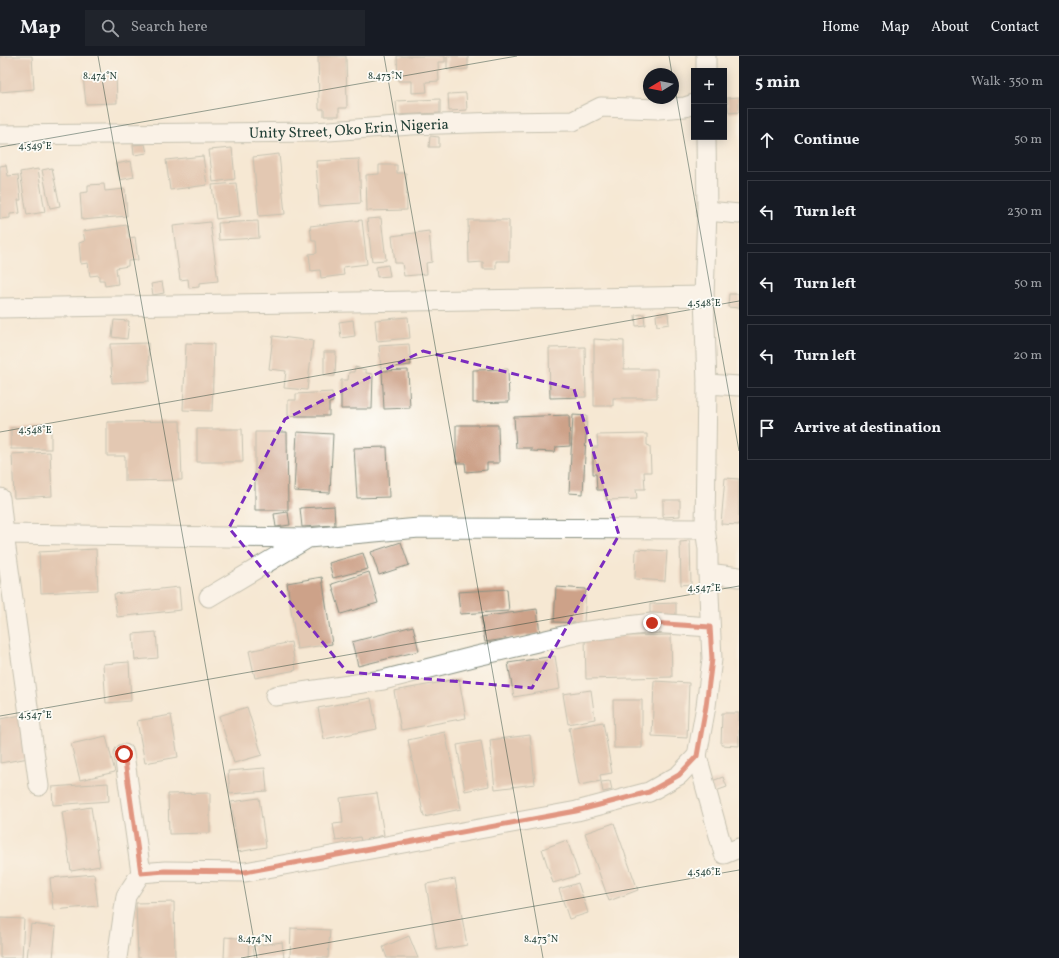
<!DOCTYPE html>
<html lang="en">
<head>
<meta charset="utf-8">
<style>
  body { margin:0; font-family:Vollkorn,serif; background:#20242c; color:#f1f3f6 }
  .controls { position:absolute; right:12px; top:12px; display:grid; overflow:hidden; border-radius:0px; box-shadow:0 2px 10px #0003 }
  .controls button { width:36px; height:36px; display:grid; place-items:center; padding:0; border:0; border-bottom:1px solid #363941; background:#171b24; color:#f1f3f6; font:20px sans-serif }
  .compass { position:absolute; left:643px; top:12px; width:36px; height:36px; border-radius:50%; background:#171b24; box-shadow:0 2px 10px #0003; rotate:260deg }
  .stop { position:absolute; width:12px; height:12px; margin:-9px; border:3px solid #c8321e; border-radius:50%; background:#fff }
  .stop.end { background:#c8321e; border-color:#fff; box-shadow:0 1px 4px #0008 }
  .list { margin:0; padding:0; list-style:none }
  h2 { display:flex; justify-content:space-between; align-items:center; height:52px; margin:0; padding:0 16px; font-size:17px }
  h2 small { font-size:13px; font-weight:400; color:#9ea1a6 }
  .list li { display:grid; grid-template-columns:26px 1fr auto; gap:12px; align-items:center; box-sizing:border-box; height:64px; margin:0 8px 8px; padding:0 8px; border:1px solid #363941; border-radius:0px }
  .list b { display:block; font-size:15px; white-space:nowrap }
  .list em { font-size:13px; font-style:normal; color:#9ea1a6 }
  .icon { flex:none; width:22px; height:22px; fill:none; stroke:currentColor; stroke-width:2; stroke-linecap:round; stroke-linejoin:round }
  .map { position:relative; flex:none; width:739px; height:902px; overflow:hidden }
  header { display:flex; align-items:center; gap:24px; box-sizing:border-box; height:56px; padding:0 20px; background:#171b24; border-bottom:1px solid #363941 }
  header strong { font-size:19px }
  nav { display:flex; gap:22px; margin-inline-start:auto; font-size:14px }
  .search { width:280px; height:36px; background:#20242c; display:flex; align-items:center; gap:10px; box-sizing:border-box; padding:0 14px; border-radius:0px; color:#9ea1a6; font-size:15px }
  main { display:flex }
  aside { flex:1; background:#171b24 }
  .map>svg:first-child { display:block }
  .building { fill:#cda289 }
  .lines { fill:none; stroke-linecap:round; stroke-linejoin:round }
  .street-casing { stroke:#8a9284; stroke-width:21 }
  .street { stroke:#fff; stroke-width:19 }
  .route { stroke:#c8321e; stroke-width:5 }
  .marked { fill:none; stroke:#7b2cbf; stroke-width:3; stroke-dasharray:8 5; stroke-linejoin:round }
  .ticks { fill:none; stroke:#1f3d34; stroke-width:1; stroke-opacity:0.45 }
  .labels { text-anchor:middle; stroke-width:3.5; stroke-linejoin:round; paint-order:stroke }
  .street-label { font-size:15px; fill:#1f3d34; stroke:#fdfcf7 }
  .ticks-label { font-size:10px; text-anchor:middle; fill:#1f3d34; stroke:#fdfcf7; stroke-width:3.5; stroke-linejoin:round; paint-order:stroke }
</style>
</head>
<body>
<header>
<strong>Map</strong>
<div class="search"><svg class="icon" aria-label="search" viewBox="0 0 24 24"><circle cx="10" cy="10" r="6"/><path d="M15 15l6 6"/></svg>Search here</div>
<nav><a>Home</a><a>Map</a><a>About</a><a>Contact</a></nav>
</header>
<main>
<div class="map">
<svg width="739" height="902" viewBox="0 0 739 902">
  <rect width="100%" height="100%" fill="#fdfcf7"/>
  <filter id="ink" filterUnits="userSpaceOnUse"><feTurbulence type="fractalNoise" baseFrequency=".025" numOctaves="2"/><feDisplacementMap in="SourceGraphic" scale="8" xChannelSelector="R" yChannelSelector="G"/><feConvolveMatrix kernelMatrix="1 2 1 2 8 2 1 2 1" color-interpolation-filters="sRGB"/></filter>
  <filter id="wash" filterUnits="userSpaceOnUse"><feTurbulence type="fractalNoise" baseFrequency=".012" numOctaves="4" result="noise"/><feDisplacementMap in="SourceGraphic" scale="16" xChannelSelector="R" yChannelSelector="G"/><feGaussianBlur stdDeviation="0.9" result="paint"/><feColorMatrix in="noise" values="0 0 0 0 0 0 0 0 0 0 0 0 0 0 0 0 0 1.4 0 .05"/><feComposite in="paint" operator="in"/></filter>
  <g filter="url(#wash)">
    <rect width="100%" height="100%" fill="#f6e8d3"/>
    <g id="blocks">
      <g class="building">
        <path d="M0,0h32l2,33 -34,3z"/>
        <path d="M318,0h28l1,52h-8v8h-15v-7h-5z"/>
        <path d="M397,0h48v6h-7l1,19 -13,1 1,10 -15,1v-12h-14z"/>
        <path d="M447,0h21v13l-21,1z"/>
        <path d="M116,18l1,29 -31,1 -3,-28z"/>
        <path d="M466,37l1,17 -18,1 -1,-17z"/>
        <path d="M739,41v15l-10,1 -2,-15z"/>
        <path d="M440,43v14l-43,2 -1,-14z"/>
        <path d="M430,80l9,1v10h-10z"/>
        <path d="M145,88l2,9 -13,2 -1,-10z"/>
        <path d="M232,92l3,31 -22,3 -4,-32z"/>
        <path d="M279,98l6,60 -26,2 -6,-59z"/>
        <path d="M203,100l4,29 -37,5 -4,-30z"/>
        <path d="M359,103l2,44 -42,3 -3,-45z"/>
        <path d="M131,105l3,16 -14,3 -4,-16z"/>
        <path d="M6,109l2,11 10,-1 3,25h-3l2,13 -10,1v4l-10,1v-53z"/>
        <path d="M379,109h18v8h9l1,37 -40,1 -1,-36 13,-1z"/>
        <path d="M52,112l8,38 -10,2 -8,-38z"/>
        <path d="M38,113l7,43 -18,3 -7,-43z"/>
        <path d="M236,127l4,33 -24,3 -4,-34z"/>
        <path d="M104,128l1,7 20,-2 2,27 -45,4 -2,-27 8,-1v-7z"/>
        <path d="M381,162l5,42 -14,1 -5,-42z"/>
        <path d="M362,164l5,44 -24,3 1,8 -23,3 -1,-8 -9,1 -2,-17 8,-1 -1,-12h-4l-2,-15z"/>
        <path d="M468,164h41v41h-13v8h-13v-7l-14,1z"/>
        <path d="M258,165l1,17 -40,2 -1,-17z"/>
        <path d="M210,166l8,59 -19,2v4l-10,1 -1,-9 -8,1 -7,-54z"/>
        <path d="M127,169l2,13 6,-1 3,23 -10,1v5l-12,2 2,16 -13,2 -1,-6h-5v-5l-9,1 -2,-13 -7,1 -2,-21 6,-2 -2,-10z"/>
        <path d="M429,175l3,31 -6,1 1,11 -23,2 -2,-13h-7l-3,-27z"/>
        <path d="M388,209l2,11 -13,1 -1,-10z"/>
        <path d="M162,226l2,11 -11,2 -2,-11z"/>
        <path d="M729,238h10v14l-11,-1z"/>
        <path d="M668,257l1,11 -12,2 -1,-11z"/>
        <path d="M644,258l1,11 -9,1 -1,-11z"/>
        <path d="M408,261l2,21 -33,3 -2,-21z"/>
        <path d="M114,264l15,1 -2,18 -15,-2z"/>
        <path d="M353,264l2,16 -14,2 -2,-16z"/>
        <path d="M273,280l40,5 -6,49 -23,-2 2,-17 -17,-2z"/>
        <path d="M594,283l30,2v28h33v29h-44v8h-19z"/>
        <path d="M148,287l2,38 -38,2 -2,-39z"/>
        <path d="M186,287l28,1 -2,67 -29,-1z"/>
        <path d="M409,288l2,21 -30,3 -2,-22z"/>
        <path d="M585,291l1,50 -36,1 -1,-50z"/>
        <path d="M324,296h12l-1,24h-11z"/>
        <path d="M355,311l11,3v3l7,1 -1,35h-31v-29h7l1,-8h5z"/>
        <path d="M508,313l1,33 -36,1v-33z"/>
        <path d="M408,314l2,38 -26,1 -2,-38z"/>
        <path d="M332,336l1,10 -4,1v13h-41v-16h8v-6z"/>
        <path d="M569,359l1,31 -14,1 -1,5 -24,-1v-3h-15l-2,-31z"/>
        <path d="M573,359l14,1 -4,78 -14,-1z"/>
        <path d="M180,365l2,59 -57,1v-25h-18v-34z"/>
        <path d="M456,369h42l1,38h-12v7l-21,2 -1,-9h-9z"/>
        <rect x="11" y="372" width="40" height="21"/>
        <path d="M197,373h45l1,33h-46z"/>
        <path d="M255,376h32l1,78h-33z"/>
        <path d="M297,376l36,2 -3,59 -36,-2z"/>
        <path d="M647,378v11l3,1 1,26h-7l1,17h-9l1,10 -30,1 -1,-10h-9l-1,-16h-3v-27h5l-1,-12z"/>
        <path d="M387,391l2,50 -32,1 -3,-50z"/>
        <path d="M50,396l2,44 -38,2 -2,-44z"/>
        <path d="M725,422l14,1v46l-18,-1z"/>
        <path d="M663,444h17v16l-17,1z"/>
        <path d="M334,450l1,19 -33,2 -2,-19z"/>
        <path d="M288,456l2,13 -14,2 -2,-13z"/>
        <path d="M690,485l1,43 -10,1 -1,-43z"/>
        <path d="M401,486l8,23 -30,10 -8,-23z"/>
        <path d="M96,493l2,41 -57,3 -2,-41z"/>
        <path d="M636,493l31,2 -2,30 -30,-2z"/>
        <path d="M363,497l5,16 -35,9 -4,-15z"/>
        <path d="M369,516l9,31 -37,11 -9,-30z"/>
        <path d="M322,521l10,67 -35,5 -10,-66z"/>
        <path d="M179,531l2,23 -64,7 -3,-23z"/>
        <path d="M556,531l30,2 -2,34 -30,-1z"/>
        <path d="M507,533l2,22 -49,3 -2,-22z"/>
        <path d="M676,547v15h-26v-14z"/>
        <path d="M537,553l3,25 -55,8 -4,-25z"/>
        <path d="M413,570l6,25 -61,15 -6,-24z"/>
        <path d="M156,576l2,26 -23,2 -2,-26z"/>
        <path d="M671,579l1,42 -86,2 -1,-42z"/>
        <path d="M291,586l5,28 -41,8 -6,-27z"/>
        <path d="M555,600l5,33 -46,8 -6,-34z"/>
        <path d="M129,606l2,39 -25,2 -3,-39z"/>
        <path d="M459,623l7,39 -65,12 -7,-39z"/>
        <path d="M654,625l35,2 -2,55 -35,-2z"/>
        <path d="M591,634l4,29 -27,5 -5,-30z"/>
        <path d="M371,642l6,31 -53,10 -6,-31z"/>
        <path d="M613,644h29v48h-28z"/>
        <path d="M247,651l15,48 -28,8 -15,-47z"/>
        <path d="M722,657h17v33l-18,-1z"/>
        <path d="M21,659l8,43 -29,5v-44z"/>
        <path d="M171,659l7,42 -33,6 -8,-42z"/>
        <path d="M603,666l9,51 -12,2 1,6 -22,4 -10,-57z"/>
        <path d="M445,676l16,77 -37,8 -16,-77z"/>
        <path d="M530,679l5,49 -40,5 -5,-49z"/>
        <path d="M106,680l9,36 -35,8 -9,-36z"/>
        <path d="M481,685l8,45 -24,5 -8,-46z"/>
        <path d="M265,712l2,23 -37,3 -2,-23z"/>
        <path d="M723,721l4,10 -14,5 -4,-10z"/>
        <path d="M610,725l2,9 -9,2 -2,-10z"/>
        <path d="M108,727l1,18 -56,4 -1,-18z"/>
        <path d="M210,737v40l-41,1 -1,-40z"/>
        <path d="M377,737l7,42 -23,6 -1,-4 -24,4 -3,-17 10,-1 -3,-25z"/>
        <path d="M259,742l7,49 -28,5 -7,-50z"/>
        <path d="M91,751l9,59 -29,5 -9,-59z"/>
        <path d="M614,767l24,67 -29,11 -24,-68z"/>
        <path d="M567,784l12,35 -26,8 -11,-34z"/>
        <path d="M94,818l4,32 -45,4 -3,-32z"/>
        <path d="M455,823l12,66 -30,5 -11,-66z"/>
        <path d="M578,827l10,30 -19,6 -10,-30z"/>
        <path d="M174,846l1,56h-37l-2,-55z"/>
        <path d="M0,862l24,1 -2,39h-22z"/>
        <path d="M31,868l25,3 -3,31h-26z"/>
        <path d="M291,872l39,2 -2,28h-38z"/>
        <path d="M409,880l9,22h-31l-4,-11z"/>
        <path d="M225,881l24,2 -1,19h-24z"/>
        <path d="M282,886l2,16h-29l-2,-12z"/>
      </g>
    </g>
  </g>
  <g filter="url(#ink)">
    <use href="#blocks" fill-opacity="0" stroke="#8a9284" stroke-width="1"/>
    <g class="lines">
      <defs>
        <g id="street">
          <path d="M706,0v15"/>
          <path id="s1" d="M0,79l315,-3 96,-7 90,-3 72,-1 28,-14 57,2 27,-2 9,-3"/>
          <path d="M706,81l1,74 -3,85 3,88 -2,145 3,20v24l31,4"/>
          <path d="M707,155l32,3"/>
          <path d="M0,252l704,-12"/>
          <path d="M707,328l32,2"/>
          <path d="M0,442l4,36 304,4"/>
          <path d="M4,478l35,252"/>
          <path d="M209,541l99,-59 111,-10 286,1"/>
          <path d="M275,640l108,-16 90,-23 107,-25 72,-9 58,4"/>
          <path d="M124,698l17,119"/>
          <path d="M697,700l27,98 15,-6"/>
          <path d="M117,902l9,-62 15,-23 24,-2 80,1 332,-61 72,-19 30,-17 18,-19 9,-50 6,-47 -4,-86"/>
        </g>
      </defs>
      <use href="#street" class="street-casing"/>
      <use href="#street" class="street"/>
    </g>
  </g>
  <g class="lines" filter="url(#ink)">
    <path class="route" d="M124,698l17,119 24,-2 80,1 331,-61 73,-19 30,-17 18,-19 9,-50 6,-47 -2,-32 -58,-4"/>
  </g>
  <path d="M0 0H739V902H0ZM423,295l151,38 45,146 -87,153 -185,-16 -118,-144 56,-109z" fill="#f6e8d3" fill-opacity=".55" fill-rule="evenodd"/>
  <path class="marked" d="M423,295l151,38 45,146 -87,153 -185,-16 -118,-144 56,-109z"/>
  <path class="ticks" d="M98,0l159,902M384,0l159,902M669,0l3,18M673,21l66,374M0,91l517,-91M0,376l739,-131M0,660l739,-130M241,902l498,-88"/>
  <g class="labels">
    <g class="street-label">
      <text dy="5" stroke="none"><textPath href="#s1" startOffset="349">Unity Street, Oko Erin, Nigeria</textPath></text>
    </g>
  </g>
  <g class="ticks-label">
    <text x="100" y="23">8.474°N</text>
    <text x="385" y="23">8.473°N</text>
    <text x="35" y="93">4.549°E</text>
    <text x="704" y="250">4.548°E</text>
    <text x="35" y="377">4.548°E</text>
    <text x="704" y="535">4.547°E</text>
    <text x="35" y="662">4.547°E</text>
    <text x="704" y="819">4.546°E</text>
    <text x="255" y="886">8.474°N</text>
    <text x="541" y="886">8.473°N</text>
  </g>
</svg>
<div class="controls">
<button>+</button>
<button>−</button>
</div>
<svg class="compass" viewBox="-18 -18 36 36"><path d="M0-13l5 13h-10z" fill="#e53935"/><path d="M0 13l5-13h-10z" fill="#9ea1a6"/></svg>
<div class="stop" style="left:124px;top:698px"></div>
<div class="stop end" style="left:652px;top:567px"></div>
</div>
<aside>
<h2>5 min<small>Walk · 350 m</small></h2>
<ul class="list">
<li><svg class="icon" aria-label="ahead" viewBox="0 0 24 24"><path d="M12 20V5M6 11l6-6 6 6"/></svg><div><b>Continue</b></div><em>50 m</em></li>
<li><svg class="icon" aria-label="left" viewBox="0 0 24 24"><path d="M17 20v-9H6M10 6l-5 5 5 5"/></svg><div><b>Turn left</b></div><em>230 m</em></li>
<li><svg class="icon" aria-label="left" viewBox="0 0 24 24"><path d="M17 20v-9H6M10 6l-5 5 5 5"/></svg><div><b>Turn left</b></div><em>50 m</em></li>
<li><svg class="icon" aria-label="left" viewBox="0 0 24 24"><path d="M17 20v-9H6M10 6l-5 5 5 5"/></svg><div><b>Turn left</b></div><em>20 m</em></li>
<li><svg class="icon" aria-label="arrive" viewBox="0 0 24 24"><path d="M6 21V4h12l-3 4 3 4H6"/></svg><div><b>Arrive at destination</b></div></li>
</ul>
</aside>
</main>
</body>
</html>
